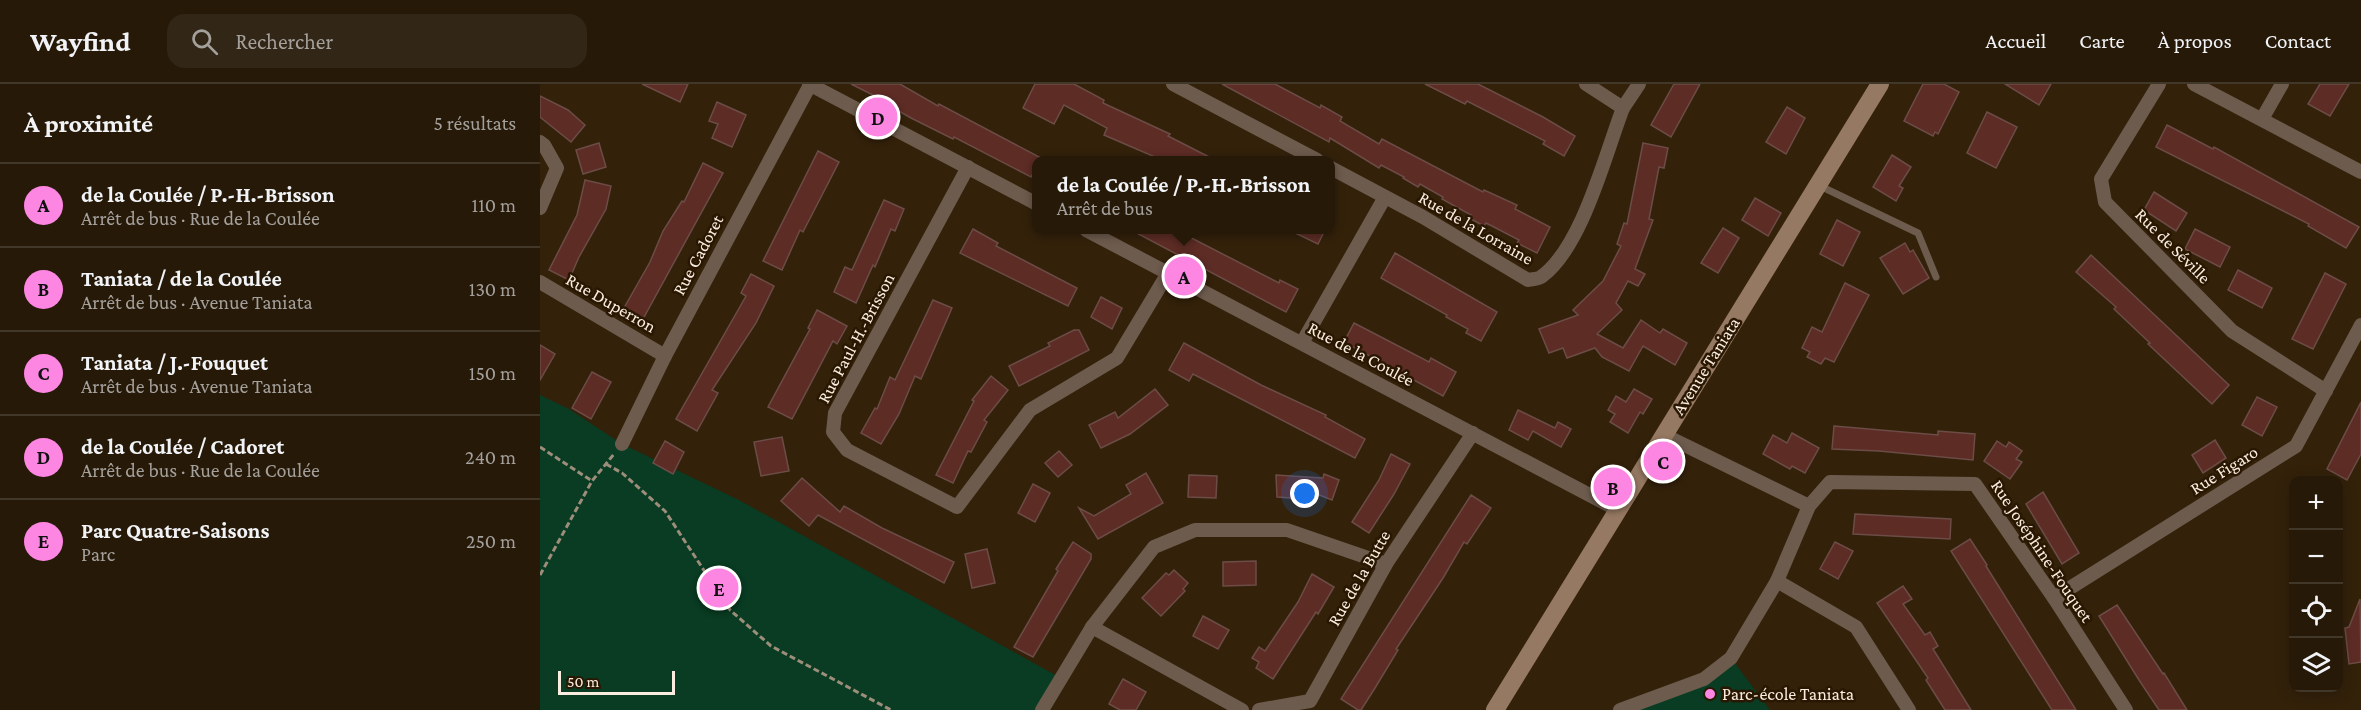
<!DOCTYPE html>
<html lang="fr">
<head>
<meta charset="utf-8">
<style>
  body { margin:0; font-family:"Crimson Pro",serif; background:#322616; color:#f1f3f6 }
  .controls { position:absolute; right:18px; bottom:18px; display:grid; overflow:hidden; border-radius:12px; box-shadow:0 3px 15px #0003 }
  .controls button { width:54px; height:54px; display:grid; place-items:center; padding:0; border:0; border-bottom:2px solid #423829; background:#261908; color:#f1f3f6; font:30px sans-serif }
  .scale { position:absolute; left:18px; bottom:15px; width:117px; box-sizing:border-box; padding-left:6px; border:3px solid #faeddf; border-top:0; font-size:16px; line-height:21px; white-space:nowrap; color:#faeddf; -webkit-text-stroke:4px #291702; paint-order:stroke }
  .you { position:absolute; left:765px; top:410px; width:21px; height:21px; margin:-15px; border:4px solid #fff; border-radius:50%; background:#1a73e8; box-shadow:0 0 0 9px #1a73e833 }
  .badge { display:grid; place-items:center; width:39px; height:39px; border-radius:50%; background:#fd86e3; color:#111; font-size:20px; font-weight:700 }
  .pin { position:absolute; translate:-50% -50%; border:3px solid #fff; box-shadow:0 2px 6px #0006 }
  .popup { position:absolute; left:492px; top:72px; width:303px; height:78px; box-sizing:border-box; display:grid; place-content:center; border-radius:12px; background:#261908; filter:drop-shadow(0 2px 4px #0005); font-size:20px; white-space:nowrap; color:#a4a09c }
  .popup b { font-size:22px; color:#f1f3f6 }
  .popup::after { content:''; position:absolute; left:50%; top:100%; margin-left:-12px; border:12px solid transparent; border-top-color:#261908 }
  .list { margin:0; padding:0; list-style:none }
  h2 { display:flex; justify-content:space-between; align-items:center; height:78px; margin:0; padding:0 24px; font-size:26px }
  h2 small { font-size:20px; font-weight:400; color:#a4a09c }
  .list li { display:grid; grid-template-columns:39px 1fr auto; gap:18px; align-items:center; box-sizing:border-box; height:84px; padding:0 24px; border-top:2px solid #423829 }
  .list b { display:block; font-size:22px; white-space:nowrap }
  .list p { margin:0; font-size:20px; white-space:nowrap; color:#a4a09c }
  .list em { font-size:20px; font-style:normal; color:#a4a09c }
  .icon { flex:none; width:33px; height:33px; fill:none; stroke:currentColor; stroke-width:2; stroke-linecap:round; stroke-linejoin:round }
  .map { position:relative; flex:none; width:1821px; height:626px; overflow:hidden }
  header { display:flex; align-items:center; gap:36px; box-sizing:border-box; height:84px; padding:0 30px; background:#261908; border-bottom:2px solid #423829 }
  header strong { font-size:28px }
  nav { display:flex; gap:33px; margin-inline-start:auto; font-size:21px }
  .search { width:420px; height:54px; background:#322616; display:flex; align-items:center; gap:15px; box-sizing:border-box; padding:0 21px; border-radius:18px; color:#a4a09c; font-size:22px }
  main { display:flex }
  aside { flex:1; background:#261908 }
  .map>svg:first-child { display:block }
  .green { fill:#093c22 }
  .building { fill:#5d2c25; stroke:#6c4c46; stroke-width:1.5 }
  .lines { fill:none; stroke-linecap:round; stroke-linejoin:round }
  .path { stroke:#9d8e7b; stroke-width:3; stroke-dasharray:6 3; stroke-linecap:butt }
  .lane { stroke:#6d5b4d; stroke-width:7 }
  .street { stroke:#6d5b4d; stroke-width:14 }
  .secondary { stroke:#967962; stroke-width:18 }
  .poi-dot { fill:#fd86e3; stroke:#291702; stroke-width:2 }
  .labels { text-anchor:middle; stroke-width:5; stroke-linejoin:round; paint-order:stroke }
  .street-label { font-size:18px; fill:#faeddf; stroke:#291702 }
  .poi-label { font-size:18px; fill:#faeddf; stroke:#291702; text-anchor:start }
</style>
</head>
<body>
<header>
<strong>Wayfind</strong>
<div class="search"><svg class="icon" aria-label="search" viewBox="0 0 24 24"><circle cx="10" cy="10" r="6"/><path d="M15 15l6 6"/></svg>Rechercher</div>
<nav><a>Accueil</a><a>Carte</a><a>À propos</a><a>Contact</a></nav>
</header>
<main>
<aside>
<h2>À proximité<small>5 résultats</small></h2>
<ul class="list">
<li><span class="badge">A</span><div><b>de la Coulée / P.-H.-Brisson</b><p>Arrêt de bus · Rue de la Coulée</p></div><em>110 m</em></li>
<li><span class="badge">B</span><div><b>Taniata / de la Coulée</b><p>Arrêt de bus · Avenue Taniata</p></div><em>130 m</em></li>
<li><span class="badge">C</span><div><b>Taniata / J.-Fouquet</b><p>Arrêt de bus · Avenue Taniata</p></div><em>150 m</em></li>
<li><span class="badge">D</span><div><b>de la Coulée / Cadoret</b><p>Arrêt de bus · Rue de la Coulée</p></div><em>240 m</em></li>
<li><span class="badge">E</span><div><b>Parc Quatre-Saisons</b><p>Parc</p></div><em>250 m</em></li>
</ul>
</aside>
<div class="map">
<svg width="1821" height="626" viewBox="0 0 1821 626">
  <rect width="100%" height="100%" fill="#33210a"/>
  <g class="green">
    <path d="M0,311l29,14 53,35 115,55 324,179 -19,32h-502z"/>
    <path d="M1191,574l39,52h-150l84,-31z"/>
  </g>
  <g class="building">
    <path d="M102,0h46l-8,18z"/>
    <path d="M311,0h49l38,22 1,-2 102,54 -4,2v5l-6,12 -77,-40 -1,2 -42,-21 -21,-12 1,-2z"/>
    <path d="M495,0h39l30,16 -1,3 67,31 -2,2 47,24h-53l-58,-25 3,-7 -43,-23 -10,19 -31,-16z"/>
    <path d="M682,0h53l45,24 1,-3 21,12 -2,4 39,23 3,-5 101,53 1,-2 33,15 -2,4 35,18 -13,26 -20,-10 2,-3 -27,-14 -6,-3 -2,3 -15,-8 2,-3 -29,-16 1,-2 -23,-13 -2,3 -15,-9 1,-1 -23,-12 -2,3 -49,-30 -1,4z"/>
    <path d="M885,0h53l65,33 32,19 -11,20 -21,-12 2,-3 -78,-40 -2,3z"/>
    <path d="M1134,0h26l-29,53 -20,-12z"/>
    <path d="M1383,0h21l15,8 -21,42 -3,-2 -2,4 -29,-15z"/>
    <path d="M1465,0h46l-12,21z"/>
    <path d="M1780,0h29l-19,32 -22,-12z"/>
    <path d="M0,12l28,14 17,15 -14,17 -31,-25z"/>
    <path d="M177,18l29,13 -14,32 -20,-9 6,-14 -9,-3z"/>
    <path d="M1247,23l18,11 -19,36 -20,-12z"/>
    <path d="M1447,28l30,15 -21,41 -29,-15z"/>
    <path d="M1627,41l46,24 1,-2 145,80 -13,21 -38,-22 1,-2 -153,-77z"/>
    <path d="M59,59l7,24 -23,7 -7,-24z"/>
    <path d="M1103,59l25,5 -4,20 -5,-1 -10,52 4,1 -18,49 10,5 -7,12 -10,-5 -12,22 6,7 -25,24 26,14 18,-28 19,13 3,-4 24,14 -12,22 -32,-19 -14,25 -27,-14 -7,-9 -28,10 -4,-10 -14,5 -10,-24 39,-14 -5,-5 30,-29 18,-35 -4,-2 7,-21 3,1z"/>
    <path d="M278,67l21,11 -36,70 -3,-2 -18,40 -19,-9z"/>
    <path d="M1352,71l19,12 -12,19 4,2 -7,13 -23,-14z"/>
    <path d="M163,79l20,10 -80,146 -19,-11 26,-46 13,-31 19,-30 2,1z"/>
    <path d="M45,96l26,6 -5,23 -27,48 -10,23 -20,-10 28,-55z"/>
    <path d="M1614,108l33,21 -11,18 -32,-21z"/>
    <path d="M1215,114l26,15 -13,23 -26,-16z"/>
    <path d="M344,116l20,9 -9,22 -4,-2 -16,38 -2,-2 -17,38 -22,-11 11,-25 7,3z"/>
    <path d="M1297,136l23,12 -17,34 -23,-12z"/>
    <path d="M1183,144l16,10 -21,35 -17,-10z"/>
    <path d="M433,145l25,14 -2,3 81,42 -9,18 -108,-53z"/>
    <path d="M1655,145l35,18 -10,20 -35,-18z"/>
    <path d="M591,146h45l103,53 1,-3 18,9 -12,23z"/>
    <path d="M749,146h36l-7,14z"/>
    <path d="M1365,159l5,9 3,-2 16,28 -26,16 -23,-36z"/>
    <path d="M855,169l102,59 -16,29 -15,-8 2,-4 -22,-12 1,-2 -66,-37z"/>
    <path d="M1551,171l138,130 -17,19 -64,-60 2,-1 -36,-34 2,-2 -40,-35z"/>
    <path d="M1698,186l34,18 -10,20 -34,-18z"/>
    <path d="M1785,189l21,11 -33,65 -21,-10z"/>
    <path d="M211,190l23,12 -18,37 -44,67 6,3 -21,38 -21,-12 70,-123 -5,-3z"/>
    <path d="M1305,199l24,12 -35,67 -9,-4 -4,6 -14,-7 3,-5 -8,-4 10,-21 10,5z"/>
    <path d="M561,213l21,11 -10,21 -21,-12z"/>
    <path d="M393,216l19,8 -31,71 -6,-3 -16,38 -18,30 -20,-11 14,-25 2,1 13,-32 5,3z"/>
    <path d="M277,226l30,16 -10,18 -4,-3 -41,78 -24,-12 42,-78 -2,-1z"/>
    <path d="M814,239l75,39 2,-4 25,14 -13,24 -99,-54z"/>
    <path d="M534,246h5l10,20 -70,36 -10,-20 41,-20 -2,-3z"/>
    <path d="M644,259l77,42 65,30 -1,2 40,22 -10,19 -162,-84 -4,7 -20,-11z"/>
    <path d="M0,261l15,9 -15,26z"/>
    <path d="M52,288l19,10 -20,37 -19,-11z"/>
    <path d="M451,292l17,14 -24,30 3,2 -16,30 -3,-1 -15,32 -17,-8 38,-74 -2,-1z"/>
    <path d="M615,305l13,16 -38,29 -29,14 -12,-23 26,-13 3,6z"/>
    <path d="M1094,305l18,10 -9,15 -3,-2 -12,21 -18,-11 5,-8 -7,-4 8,-14 10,6z"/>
    <path d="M1717,313l20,10 -15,29 -20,-11z"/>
    <path d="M1821,318v52l-14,26 -20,-11z"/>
    <path d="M978,326l37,18 3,-6 13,7 -10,18 -28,-16 -5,9 -19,-10z"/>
    <path d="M1294,342l104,9v-4l37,3 -2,26 -94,-9 -47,-2z"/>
    <path d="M1252,349l27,15 -14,25 -13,-7 -2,3 -27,-15 10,-19 14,8z"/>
    <path d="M242,353l7,34 -28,5 -7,-34z"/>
    <path d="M1675,356l11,18 -23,15 -11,-18z"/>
    <path d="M125,357l19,11 -11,22 -20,-11z"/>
    <path d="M1457,357l9,6 3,-5 13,9 -6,8 6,3 -12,17 -26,-18z"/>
    <path d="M519,367l13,14 -14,12 -13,-14z"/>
    <path d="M851,370l19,10 -16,30 -25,39 -17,-11 27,-42z"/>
    <path d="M606,389l17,30 -65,36 -19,-31 15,8 37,-22 -5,-9z"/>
    <path d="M784,390l15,6 -7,20 -25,-10 -1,9 -29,-2 -1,-22 47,3z"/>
    <path d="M649,391l28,1 -1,22 -28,-1z"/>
    <path d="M262,394l38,34 4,-6 38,22 72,34 -10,21 -126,-68 -9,11 -28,-25z"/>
    <path d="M493,400l17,9 -15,29 -17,-9z"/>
    <path d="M1503,408l36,61 -17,11 -36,-60z"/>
    <path d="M931,411l20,13 -24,36 -3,-2 -21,36 -47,71 2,1 -23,38 -14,22h-3l-17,-11z"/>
    <path d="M1315,430l96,5 -1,20 -97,-5z"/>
    <path d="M1430,455l17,26 -1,1 90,144h-24l-101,-159z"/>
    <path d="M533,458l18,12v5l-58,98 -19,-10 44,-76 -2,-2z"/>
    <path d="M1295,458l18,9 -15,28 -18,-10z"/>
    <path d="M447,465l8,34 -23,5 -7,-34z"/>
    <path d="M716,477v24l-33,1v-24z"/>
    <path d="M634,486l14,13 -5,6 2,2 -24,25 -19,-18 24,-25 3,2z"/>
    <path d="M772,490l22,13 -16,27 -2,-2 -43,67 -17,-11 3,-6 -7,-4 7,-11 6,4 33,-49z"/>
    <path d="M1363,502l9,13 -9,5 22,31 5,-3 8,14 -5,3 38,61h-26l-19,-30 2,-2 -51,-75z"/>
    <path d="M1820,515l1,63 -12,2 -4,-36 4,-1z"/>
    <path d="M1577,521l46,69 1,-1 23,37h-28l-20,-30 -40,-64z"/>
    <path d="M663,532l26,14 -11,19 -25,-13z"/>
    <path d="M583,595l23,13 -10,18h-16l-11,-6z"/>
  </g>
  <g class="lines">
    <g class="path">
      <path d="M0,363l52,34"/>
      <path d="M66,380l16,9 43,38 65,99 41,36 120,64"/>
      <path d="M0,491l52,-94 22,-27"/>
    </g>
    <path class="lane" d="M1280,102l98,47 18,44"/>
    <g class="street">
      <path d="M269,0l228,120"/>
      <path d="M633,0l144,76"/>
      <path d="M1046,0l37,24 16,-24"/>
      <path d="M1619,0l-58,95 4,23 127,129 94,60"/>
      <path d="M1654,0l167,88"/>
      <path d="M1722,35l20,-35"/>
      <path d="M0,58l4,3 13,23 -17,40"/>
      <path d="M428,83l-133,246 -2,19 14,18 110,57 73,-97 87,-52 51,-85"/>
      <path d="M791,84l92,49 105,63c4,-1 10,-1 13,-3 41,-29 64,-122 82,-169"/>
      <path d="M546,146l532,280"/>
      <path d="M0,198l125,74"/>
      <path d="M762,259l83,-146"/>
      <path d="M1124,351l145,71 21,-24 145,2 79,114 72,112"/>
      <path d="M82,360l43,-88 145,-271"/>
      <path d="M1237,497l79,46 53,83"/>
      <path d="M1514,514l242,-152 65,-121"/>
      <path d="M552,543l150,83"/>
      <path d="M502,626l50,-83 62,-80 41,-17h92l99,34"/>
      <path d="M719,626l51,-9 76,-137 87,-131"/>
      <path d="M1080,626l84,-31 27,-21 46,-77 32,-75"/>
    </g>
    <path class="secondary" d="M955,626l385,-626"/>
  </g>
  <circle class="poi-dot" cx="1170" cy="610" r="6"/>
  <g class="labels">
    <g class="street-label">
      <text transform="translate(936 144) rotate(30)" y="6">Rue de la Lorraine</text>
      <text transform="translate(1633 162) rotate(45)" y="6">Rue de Séville</text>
      <text transform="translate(158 171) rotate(-62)" y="6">Rue Cadoret</text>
      <text transform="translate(71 219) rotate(30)" y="6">Rue Duperron</text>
      <text transform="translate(316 254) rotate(-62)" y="6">Rue Paul-H.-Brisson</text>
      <text transform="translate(821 270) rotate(28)" y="6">Rue de la Coulée</text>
      <text transform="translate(1166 282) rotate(-58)" y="6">Avenue Taniata</text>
      <text transform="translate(1684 386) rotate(-32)" y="6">Rue Figaro</text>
      <text transform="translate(1502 467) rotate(56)" y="6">Rue Joséphine-Fouquet</text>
      <text transform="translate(819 494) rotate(-60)" y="6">Rue de la Butte</text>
    </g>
    <g class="poi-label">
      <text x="1182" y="616">Parc-école Taniata</text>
    </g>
  </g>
</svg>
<div class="controls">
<button>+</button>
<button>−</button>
<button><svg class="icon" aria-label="locate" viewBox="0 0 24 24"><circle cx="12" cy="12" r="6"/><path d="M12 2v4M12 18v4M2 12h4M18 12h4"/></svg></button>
<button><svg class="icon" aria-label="layers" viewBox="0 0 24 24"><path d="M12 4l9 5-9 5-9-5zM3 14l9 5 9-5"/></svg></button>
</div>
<div class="scale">50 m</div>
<div class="you"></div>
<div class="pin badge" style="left:644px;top:192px">A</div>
<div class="popup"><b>de la Coulée / P.-H.-Brisson</b>Arrêt de bus</div>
<div class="pin badge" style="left:1073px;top:403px">B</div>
<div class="pin badge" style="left:1123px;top:377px">C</div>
<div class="pin badge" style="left:338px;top:33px">D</div>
<div class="pin badge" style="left:179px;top:504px">E</div>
</div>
</main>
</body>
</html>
